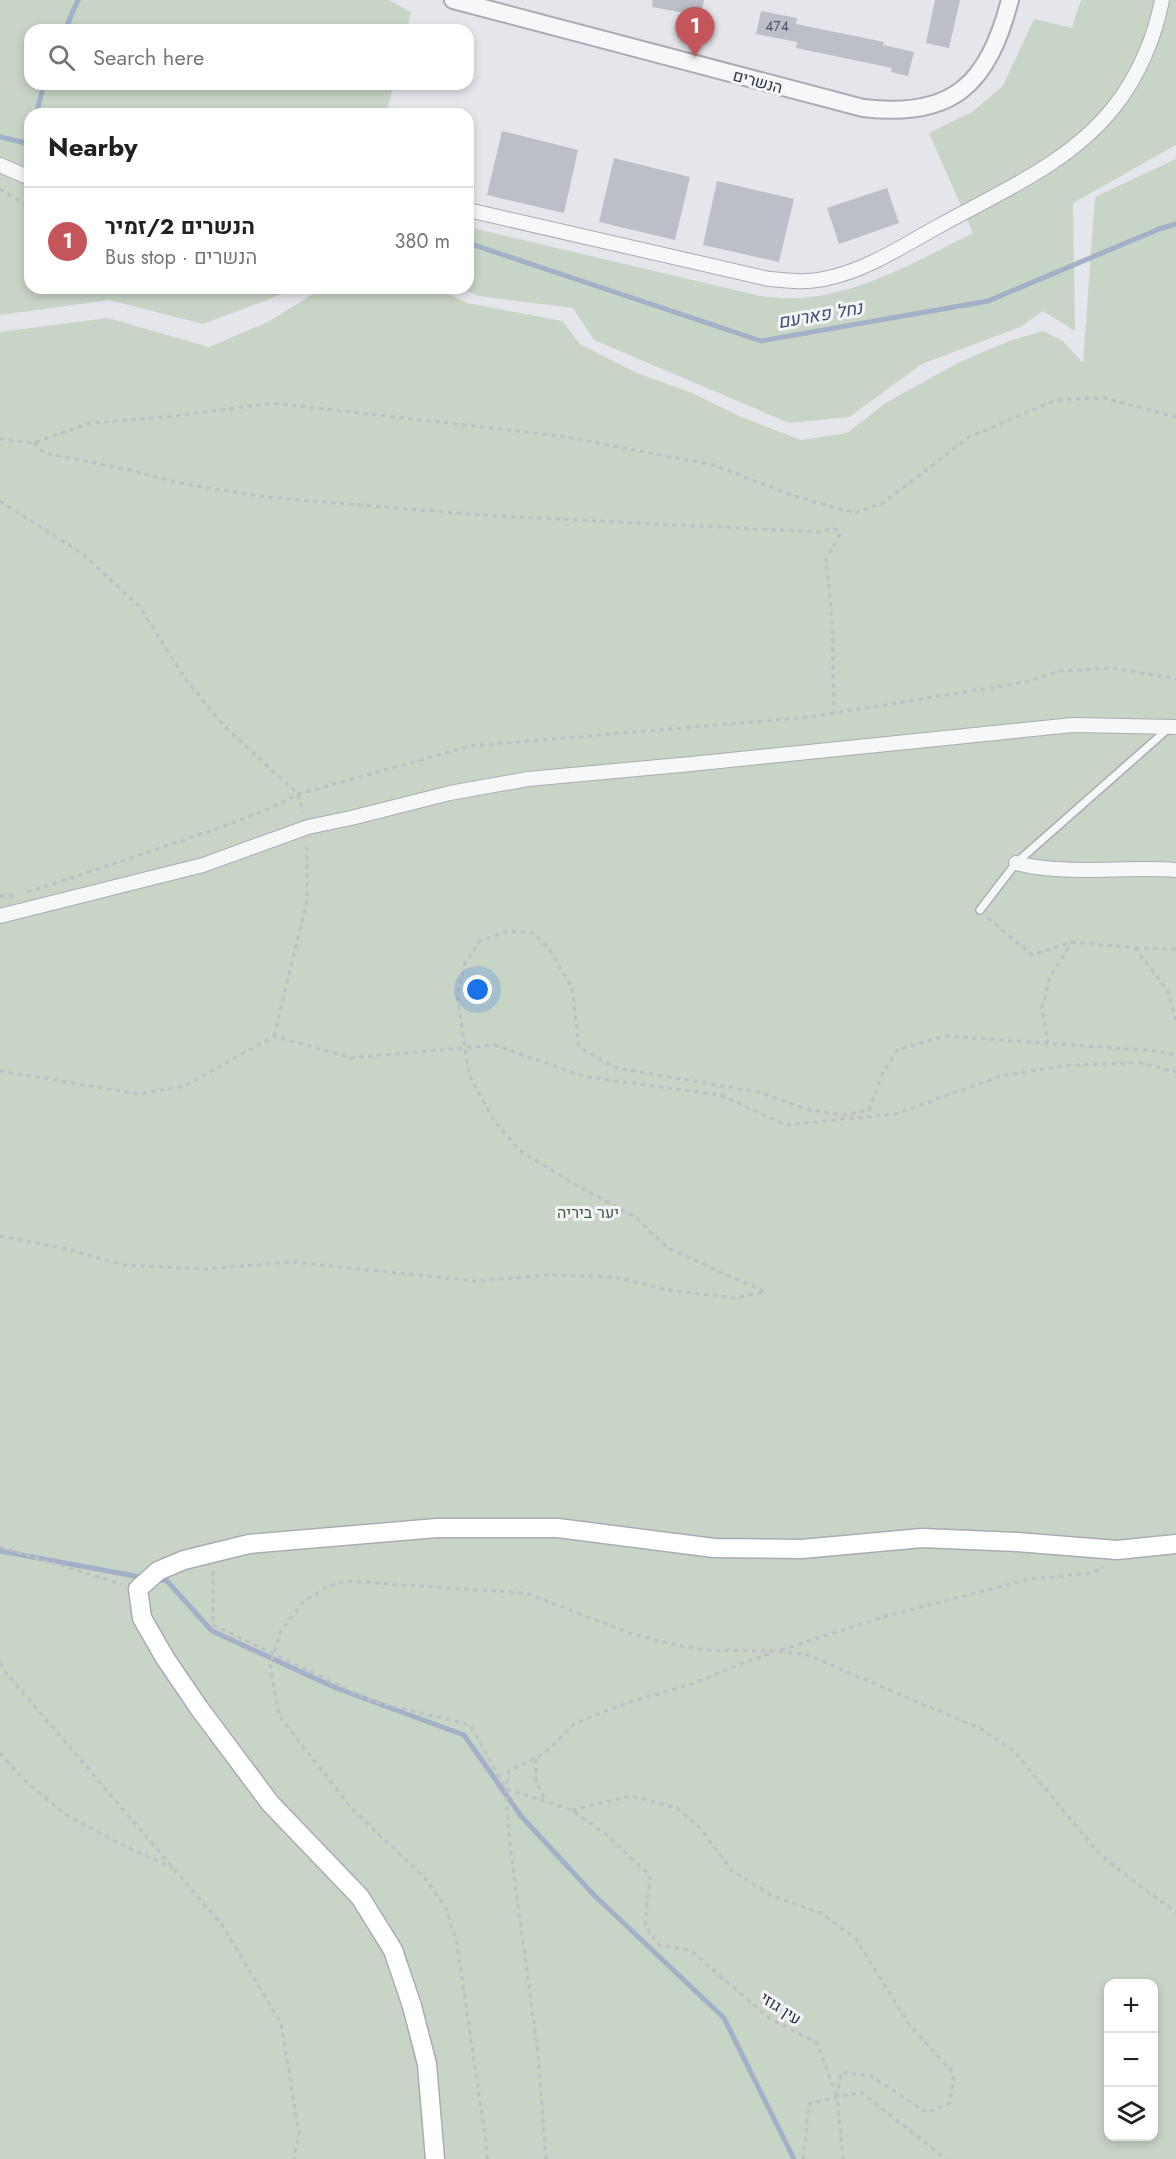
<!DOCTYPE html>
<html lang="en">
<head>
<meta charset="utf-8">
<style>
  body { margin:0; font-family:Jost,Heebo,sans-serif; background:#f6f6f6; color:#202124 }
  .controls { position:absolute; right:18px; bottom:18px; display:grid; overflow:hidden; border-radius:12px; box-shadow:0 3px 9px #0003 }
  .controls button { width:54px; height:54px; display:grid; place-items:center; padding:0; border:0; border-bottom:2px solid #e0e0e0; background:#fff; color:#202124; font:30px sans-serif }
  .you { position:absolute; left:478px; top:990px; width:21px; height:21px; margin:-15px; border:4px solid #fff; border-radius:50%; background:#1a73e8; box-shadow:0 0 0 9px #1a73e833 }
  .badge { display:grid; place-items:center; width:39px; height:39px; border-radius:50%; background:#c4555b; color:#fff; font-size:20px; font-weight:700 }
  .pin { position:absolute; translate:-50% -50px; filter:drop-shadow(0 2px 3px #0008) }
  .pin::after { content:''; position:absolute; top:32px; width:21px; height:18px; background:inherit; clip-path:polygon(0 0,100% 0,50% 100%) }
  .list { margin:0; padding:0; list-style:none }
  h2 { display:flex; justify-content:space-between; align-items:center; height:78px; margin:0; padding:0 24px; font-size:26px }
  h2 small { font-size:20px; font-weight:400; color:#757577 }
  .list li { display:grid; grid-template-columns:39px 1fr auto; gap:18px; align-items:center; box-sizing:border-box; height:108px; padding:0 24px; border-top:2px solid #e0e0e0 }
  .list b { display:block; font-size:22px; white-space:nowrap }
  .list p { margin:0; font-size:20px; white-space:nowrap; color:#757577 }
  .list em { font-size:20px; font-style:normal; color:#757577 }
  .icon { flex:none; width:33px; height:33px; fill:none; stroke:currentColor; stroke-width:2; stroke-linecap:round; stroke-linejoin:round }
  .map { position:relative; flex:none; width:1176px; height:2159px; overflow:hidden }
  .search { position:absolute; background:#fff; box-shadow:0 3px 9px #0003; left:24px; top:24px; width:450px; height:66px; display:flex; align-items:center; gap:15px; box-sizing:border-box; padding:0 21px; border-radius:18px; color:#757577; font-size:22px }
  .panel { position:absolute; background:#fff; box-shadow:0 3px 9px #0003; left:24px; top:108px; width:450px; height:186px; border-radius:18px }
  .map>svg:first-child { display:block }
  .green { fill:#c8d4c6; fill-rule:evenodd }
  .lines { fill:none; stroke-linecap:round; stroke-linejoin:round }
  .stream { stroke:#a2b1c7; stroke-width:5 }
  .building { fill:#bcbfc7 }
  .service-casing { stroke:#a9acb5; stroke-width:10 }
  .minor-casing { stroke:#a9acb5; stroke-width:16 }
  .tertiary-casing { stroke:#a9acb5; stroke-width:20 }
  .secondary-casing { stroke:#a9acb5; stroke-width:21 }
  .path { stroke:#bec0c6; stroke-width:3; stroke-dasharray:4.5 4.5; stroke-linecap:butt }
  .service { stroke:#f6f7f9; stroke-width:7 }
  .minor { stroke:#f6f7f9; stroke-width:14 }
  .tertiary { stroke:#f6f7f9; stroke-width:16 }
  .secondary { stroke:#fff; stroke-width:18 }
  .labels { text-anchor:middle; stroke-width:6; stroke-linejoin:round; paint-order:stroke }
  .number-label { font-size:14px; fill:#515563 }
  .street-label { font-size:16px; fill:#2d3242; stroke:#f4f5f8 }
  .park-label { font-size:16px; fill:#3e5c3b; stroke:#f4f5f8 }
  .water-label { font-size:18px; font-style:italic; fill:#3a4e72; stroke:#f4f5f8 }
</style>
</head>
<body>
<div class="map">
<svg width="1176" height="2159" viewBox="0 0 1176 2159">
  <rect width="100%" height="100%" fill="#e4e6eb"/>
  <g class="green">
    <path d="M0,0h389l22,12 -4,18h-377v54h364l-8,30h-356v174l266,1 -93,35 -94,-24 -109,15z"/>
    <path d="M1081,0h95v145l-103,58 2,128 -32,-20 -23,16 -98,37 -73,53 -60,6 -195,-83 -21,-32 -95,-12 -17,-8h7v-61l292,69c13,1 28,3 41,2 63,-5 117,-38 172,-65l-44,-100 43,-21 31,-26 31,-67 38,9z"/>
    <path d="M1176,159v2000h-1176v-1827l108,-14 101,29 59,-25 45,-28 -2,-6h125l31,15 95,18 18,23 57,29 55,20 47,23 62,24 46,-7 40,-31 73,-40 49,-21 34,-10 20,10 20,22 12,-166zM1108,1984h46v152h-46z"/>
  </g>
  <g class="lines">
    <g class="stream">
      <path d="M65,30l13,-30"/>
      <path d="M36,114l8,-30"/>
      <path d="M0,137l30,7"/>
      <path d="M468,243l293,98 227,-40 171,-72 17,-5"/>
      <path d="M0,1551l146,27"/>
      <path d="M155,1579l12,2 45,50 124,57 128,47 57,81 73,79 130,123 70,141"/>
    </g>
  </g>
  <g class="building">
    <path d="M653,0h51l-3,16 -49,-9z"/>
    <path d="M935,0h25l-11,48 -23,-5z"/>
    <path d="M761,11l36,7 -1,6 88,18 -1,3 31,7 -6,24 -17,-4 1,-4 -96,-20 1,-6 -41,-8z"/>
    <path d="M502,131l76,19 -14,63 -77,-18z"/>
    <path d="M614,158l76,19 -15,63 -76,-18z"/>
    <path d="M717,181l77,18 -15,63 -76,-17z"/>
    <path d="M887,188l12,35 -60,21 -12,-36z"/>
  </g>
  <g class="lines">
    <defs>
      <path id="service" d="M980,910l36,-47 153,-135"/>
      <g id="minor">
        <path d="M0,165l30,13"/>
        <path d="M468,210l301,69c20,2 39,4 59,-1 39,-8 76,-33 111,-52 61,-34 131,-63 175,-119 24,-30 41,-70 48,-107"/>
        <path d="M1016,863c52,13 107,3 160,7"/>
        <path d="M0,916l203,-51 105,-38 43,-9 99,-25 78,-14 163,-15 382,-39 103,2"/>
      </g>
      <path id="tertiary" d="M453,0l410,108c90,11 125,-24 147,-108"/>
      <path id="secondary" d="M435,2159l-8,-95 -15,-58 -19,-56 -33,-53 -90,-94 -71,-95 -34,-50 -23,-40 -4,-29 20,-18 26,-11 65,-16 188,-16h121l156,20 88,1 120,-11 95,4 100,8 59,-6"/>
    </defs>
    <use href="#service" class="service-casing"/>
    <use href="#minor" class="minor-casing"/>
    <use href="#tertiary" class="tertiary-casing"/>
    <use href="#secondary" class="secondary-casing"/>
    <g class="path">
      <path d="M0,189l30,18"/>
      <path d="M0,439l34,4 55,-20 77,-6 107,-14 288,33 153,29 80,31 61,17 28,-10 86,-66 87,-37 48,-2 72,19"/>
      <path d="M34,443l10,10 87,17 48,13 86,14 215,18 339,17 15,-4 6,6 -14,25 6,59 2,95"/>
      <path d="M0,501l83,53 56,52 45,71 39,48 75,69 5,19"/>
      <path d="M27,892c52,-16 104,-34 156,-52 39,-13 79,-26 115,-46l173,-48 339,-29 216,-35 33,-11 53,-3 64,11"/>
      <path d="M0,896h15"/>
      <path d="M988,918l44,37 40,-13 63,6 33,43 8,29"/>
      <path d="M1135,948l41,1"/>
      <path d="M274,1036l33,-135v-59"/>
      <path d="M1048,1044l-6,-36 8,-31 22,-35"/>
      <path d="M0,1071l139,23 46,-8 89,-50 77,22 143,-13 92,32 135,18 64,30 110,-11 106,-38 69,-11 70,-2 36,9"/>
      <path d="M0,1236l67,13 56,16 82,4 87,-7 183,19 76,-6 63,2 54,13 66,8 31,-6 -97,-44 -33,-31 -64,-35 -52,-32 -26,-31 -24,-45 -12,-78 8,-33 15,-22 28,-10 26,2 17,19 21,36 7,59 37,21 142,24 52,18 34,5 25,-5 13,-35 15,-25 48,-14 212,15 19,4"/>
      <path d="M0,1547l122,37"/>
      <path d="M213,1571v54l159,76 98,24 36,64 66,21 36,26 42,40 -5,50 14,19 31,5 79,68 48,25 20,54"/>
      <path d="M781,1650l105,-34 144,-37 62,-6 12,-6"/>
      <path d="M0,1663l7,11 215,251 59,98 18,111 -5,25"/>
      <path d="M0,1753l22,25 44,37 61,32 46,21"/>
      <path d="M536,1759v21l10,23"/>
      <path d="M572,1810l59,-14 46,12 24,21 30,41 40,25 52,19 33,25 52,84 46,51 -4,29 -23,10 -56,-37 -30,-4 -4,25 6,62"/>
      <path d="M487,2159l-2,-24 -28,-191 -11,-36 -21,-30 -72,-68 -74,-94 -9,-51 11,-34 22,-29 25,-16 18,-5 180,12 106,41 53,13 20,3 72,1 31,4 173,74 33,22 82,99 24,21 56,41"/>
      <path d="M546,2159l-8,-105 -29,-217 -3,-48 3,-18 36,-18 29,-29 49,-20 69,-20 48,-20 34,-12"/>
      <path d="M803,2159l6,-55 52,-12 85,67"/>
    </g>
    <use href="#service" class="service"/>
    <use href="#minor" class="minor"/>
    <use href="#tertiary" class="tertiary"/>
    <use href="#secondary" class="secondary"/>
  </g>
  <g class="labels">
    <g class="number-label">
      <text x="777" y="31">474</text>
    </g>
    <g class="street-label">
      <text transform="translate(758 81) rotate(15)" y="6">הנשרים</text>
      <text transform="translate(781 2008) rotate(33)" y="6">עין גוזי</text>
    </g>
    <g class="park-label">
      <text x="588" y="1218">יער ביריה</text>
    </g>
    <g class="water-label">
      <text transform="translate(820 315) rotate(-10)" y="6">נחל פארעם</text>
    </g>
  </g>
</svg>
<div class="controls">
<button>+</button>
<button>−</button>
<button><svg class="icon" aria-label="layers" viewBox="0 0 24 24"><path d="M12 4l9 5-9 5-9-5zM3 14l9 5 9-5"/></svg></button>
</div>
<div class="you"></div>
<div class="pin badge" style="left:695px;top:57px">1</div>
<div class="search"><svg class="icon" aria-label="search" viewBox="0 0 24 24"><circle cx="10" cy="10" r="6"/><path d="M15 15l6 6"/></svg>Search here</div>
<section class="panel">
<h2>Nearby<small></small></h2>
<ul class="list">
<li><span class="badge">1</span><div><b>הנשרים 2/זמיר</b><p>Bus stop · הנשרים</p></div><em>380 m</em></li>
</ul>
</section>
</div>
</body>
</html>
